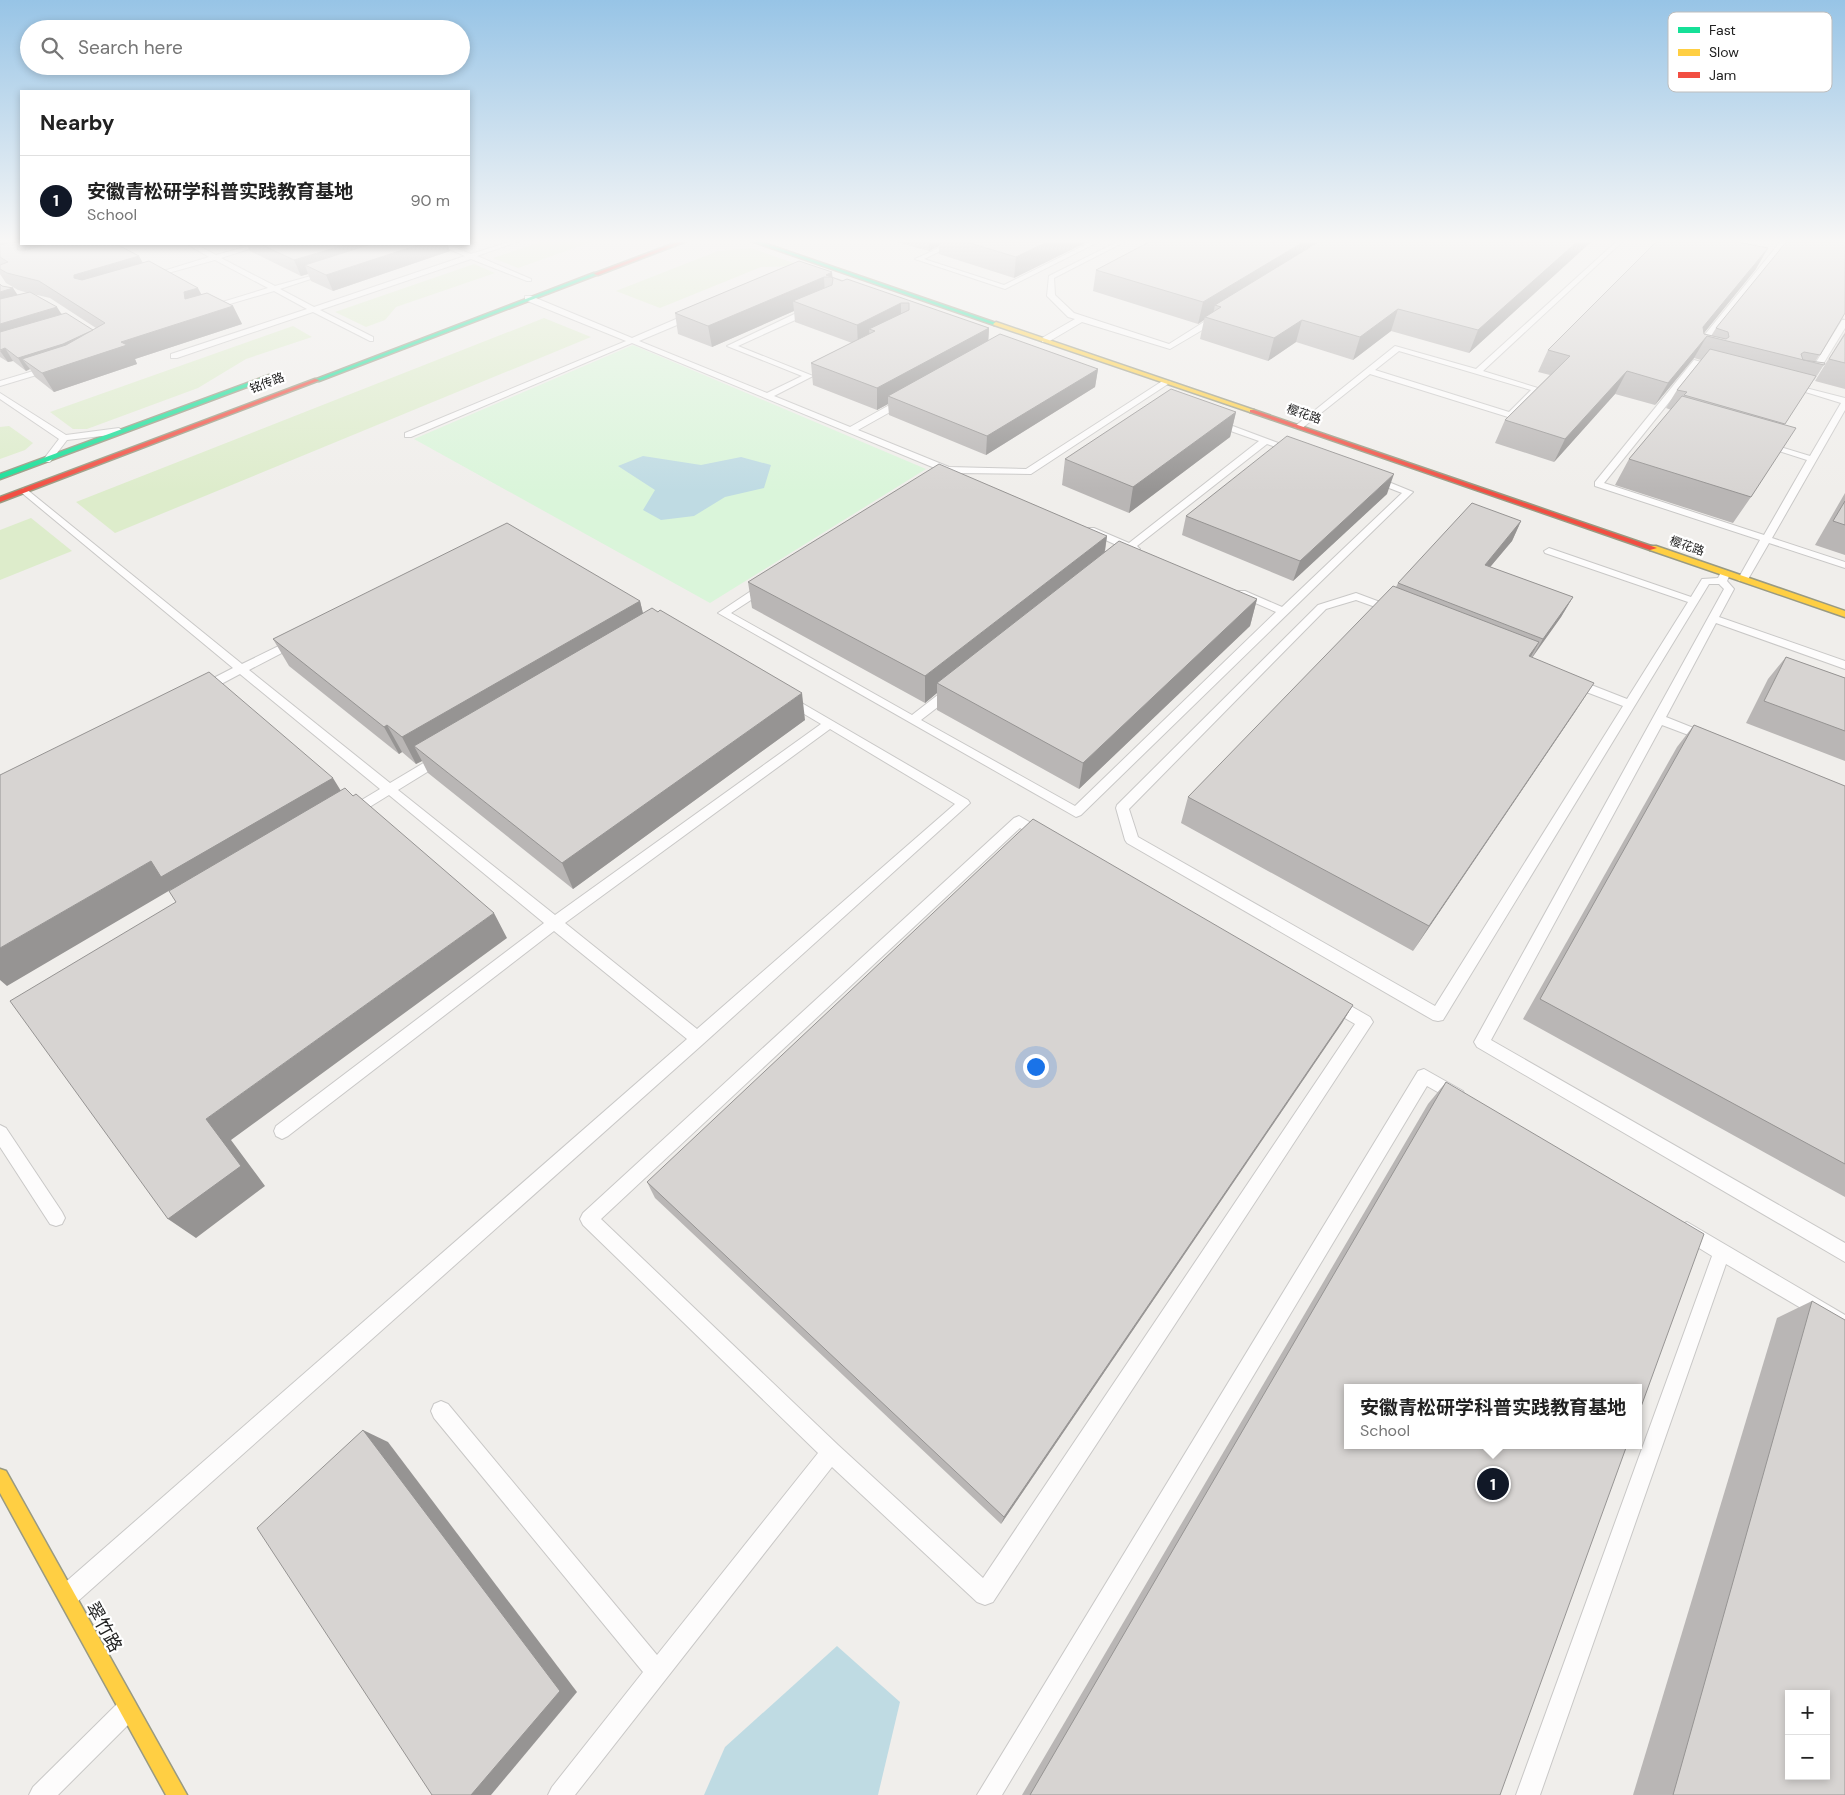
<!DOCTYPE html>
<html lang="en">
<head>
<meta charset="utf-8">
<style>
  body { margin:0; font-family:"DM Sans","Noto Sans SC",sans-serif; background:#f6f6f6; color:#222 }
  .controls { position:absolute; right:15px; bottom:15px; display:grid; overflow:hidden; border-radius:0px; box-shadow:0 2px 8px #0003 }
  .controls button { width:45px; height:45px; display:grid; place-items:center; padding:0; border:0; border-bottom:1px solid #e0e0e0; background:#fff; color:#222; font:25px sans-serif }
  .you { position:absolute; left:1035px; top:1066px; width:18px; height:18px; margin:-12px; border:4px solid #fff; border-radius:50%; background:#1a73e8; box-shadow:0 0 0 8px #1a73e833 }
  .badge { display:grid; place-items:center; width:32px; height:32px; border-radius:50%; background:#111827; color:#fff; font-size:16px; font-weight:700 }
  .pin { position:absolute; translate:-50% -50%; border:2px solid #fff; box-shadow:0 1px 5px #0006 }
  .popup { position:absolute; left:1344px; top:1384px; width:298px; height:65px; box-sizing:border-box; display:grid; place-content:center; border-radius:0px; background:#fff; filter:drop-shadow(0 1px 4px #0005); font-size:16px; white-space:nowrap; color:#767676 }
  .popup b { font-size:19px; color:#222 }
  .popup::after { content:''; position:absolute; left:50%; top:100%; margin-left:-10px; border:10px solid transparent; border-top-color:#fff }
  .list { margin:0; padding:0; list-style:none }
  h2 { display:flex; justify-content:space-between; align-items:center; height:65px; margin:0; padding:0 20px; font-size:21px }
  h2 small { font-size:16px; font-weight:400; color:#767676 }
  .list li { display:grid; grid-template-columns:32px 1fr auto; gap:15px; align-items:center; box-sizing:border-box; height:90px; padding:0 20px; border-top:1px solid #e0e0e0 }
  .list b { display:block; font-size:19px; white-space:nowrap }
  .list p { margin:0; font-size:16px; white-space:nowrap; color:#767676 }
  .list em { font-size:16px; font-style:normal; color:#767676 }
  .icon { flex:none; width:28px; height:28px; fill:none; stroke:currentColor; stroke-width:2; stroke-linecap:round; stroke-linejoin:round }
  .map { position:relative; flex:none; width:1845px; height:1795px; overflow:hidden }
  .search { position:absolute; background:#fff; box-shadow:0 2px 8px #0003; left:20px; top:20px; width:450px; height:55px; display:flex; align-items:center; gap:12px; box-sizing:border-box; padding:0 18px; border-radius:28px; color:#767676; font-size:19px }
  .panel { position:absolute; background:#fff; box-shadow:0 2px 8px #0003; left:20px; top:90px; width:450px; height:155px; border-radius:0px }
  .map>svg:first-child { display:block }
  .grass { fill:#ddeccb }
  .park { fill:#daf5da }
  .water { fill:#bfdbe3 }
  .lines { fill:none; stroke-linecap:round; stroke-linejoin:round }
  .lane-casing { stroke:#c9c8c7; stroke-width:2 }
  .fast-casing { stroke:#999a82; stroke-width:3 }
  .slow-casing { stroke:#999a82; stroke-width:3 }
  .jam-casing { stroke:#999a82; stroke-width:3 }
  .lane { fill:#fdfcfc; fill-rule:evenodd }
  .fast { fill:#16e098; fill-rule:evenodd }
  .slow { fill:#ffcf43; fill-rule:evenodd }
  .jam { fill:#f24e42; fill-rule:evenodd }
  .wall { fill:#b9b6b5; fill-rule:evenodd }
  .shaded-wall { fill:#969493 }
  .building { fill:#d7d4d2; stroke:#969493; fill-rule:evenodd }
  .labels { text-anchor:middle; stroke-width:4.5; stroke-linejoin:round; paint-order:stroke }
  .far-street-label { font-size:12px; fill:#222; stroke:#fff }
  .near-street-label { font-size:18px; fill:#222; stroke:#fff }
  .key { fill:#fff; stroke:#bdbdbd; stroke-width:1 }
  .key-label { font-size:14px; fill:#222 }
</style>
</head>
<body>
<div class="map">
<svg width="1845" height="1795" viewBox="0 0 1845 1795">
  <rect width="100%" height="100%" fill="#f0eeeb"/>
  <g class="grass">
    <path d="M543,241h51l-76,27 -25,-10z"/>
    <path d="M751,248l51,18 -41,1 -101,41 -44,-17 102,-40z"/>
    <path d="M474,264l21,9 -99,34 -11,13 -19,7 -31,-15z"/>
    <path d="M544,318l47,19 -476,196 -39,-31z"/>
    <path d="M293,326l19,11 -66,22 -48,29 -111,41h-14l-23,-17z"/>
    <path d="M9,426l24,17 -8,7 -25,9v-32z"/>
    <path d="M31,518l41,33 -72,29v-50z"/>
  </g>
  <path class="park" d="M633,345l293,124 -216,134 -296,-164z"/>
  <g class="water">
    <path d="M643,456l58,9 40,-8 30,8 -7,23 -39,9 -31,19 -33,4 -18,-10 12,-20 -37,-24z"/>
    <path d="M837,1646l63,56 -22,93h-174l21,-48z"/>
  </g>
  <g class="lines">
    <defs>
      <g id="lane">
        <path d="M512,241h8l-43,15 54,23v2h-4l-56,-22 -151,51 53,27v4h-3l-57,-29 -136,46h-6v-4l136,-45 -33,-18 -68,20v-4l62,-19 -53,-28 -65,18 -3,-2 62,-19 -22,-13h8l21,11 40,-11h9l-44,14 54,28 54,-15v2l-49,16 34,18 151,-51 -27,-12h8l25,10z"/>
        <path d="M954,241h7l-37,18 80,26 89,-44h7l-95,48 -90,-30z"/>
        <path d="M1119,241h7l-72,37 1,17 19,18 95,31 46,-29h6v4l-51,30 -88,-27 -34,20h-6v-4l33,-19 -7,-2 -21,-21 2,-20z"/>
        <path d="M1617,241h6l-140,130 58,18 -27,28h-6l-138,-43 -69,55 -7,-2 101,-81 81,23zM1399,351l132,39 -22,22 -134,-42z"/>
        <path d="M1781,241h6l-87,111h-6v-4z"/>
        <path d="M525,296h6l101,42 58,-25h6v4l-57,24 128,52 35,-17 -75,-30 80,-38h6v4l-75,34 75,30 -39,20 76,31 52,-29h6v4l-50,28 91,37 77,2 138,-89 7,2 -140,92 -74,-1c-3,2 -18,7 -22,6v-4l7,-4 -310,-128 -221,94h-6v-4l221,-92 -101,-41z"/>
        <path d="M1842,320h3v8l-31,51h-6l-1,-2z"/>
        <path d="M1694,360l26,7 -4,2 -17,-4 -95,118 160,52 43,-75 -47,-15 4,-3 46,14 31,-53 -55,-17 4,-2 55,14v12l-73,128 73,24v6l-76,-25 -22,38h-8l-1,-2 22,-39 -165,-54v-4z"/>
        <path d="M50,366h3v4l-53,16v-5z"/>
        <path d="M0,393l66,42 53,-7 4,3 -4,3 -52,6 -17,22h-6l-1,-2 16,-21 -59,-40z"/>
        <path d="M1214,419l83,31 -4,3 -26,-9 -130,102 3,3 -1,2 -18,2 -1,-2 3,-3 -35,-16v-4h6l35,15 130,-102 -48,-17 -1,-2z"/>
        <path d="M1374,476l39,16 -332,323 -5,2 -358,-204 42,-28h8l1,2 -1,2 -37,24 181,102 36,-28h8l2,3 -2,3 -35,27 154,86 201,-194 -39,-17 -1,-2 1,-2h8l37,16 120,-114 -31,-12 -2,-2z"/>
        <path d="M25,488l217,176 49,-24h8l1,2 -1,2 -50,26 141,113 47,-28h8l2,3 -2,3 -47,29 157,125 266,-191 -37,-22 -2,-3 6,-4 180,105 2,3 -267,241 -626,558 -8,3 -8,-3 -3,-8 3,-8 626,-547 -133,-108 -266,205 -6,3 -6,-3 -2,-5 2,-5 268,-203 -155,-128 -34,21h-10l-1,-3 1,-3 35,-21 -140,-115 -32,17h-8l-2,-3 2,-3 33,-17 -211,-175v-4zM830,729l125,75 -258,225 -132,-106z"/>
        <path d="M1549,548l142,49 11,-18 16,-1 3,-6h8l1,2 -3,7 7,8 -15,28 126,44v8l-129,-46 -50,94 45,18 2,3 -6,4 -45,-17 -171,315 354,203v19l-368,-215 -3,-5 250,-453 -5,-5h-10l-266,436 -5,1 -5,-1 -306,-177 -2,-3 -9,-32 1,-3 201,-200 38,-12 40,15 1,2 -1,2 -4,1 -36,-13 -30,9 -197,200 9,28 297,169 188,-300 -55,-21 -2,-3 6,-4 4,1 51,20 61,-97 -143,-49 -1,-2z"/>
        <path d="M1019,816l351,201 3,5 -380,580 -8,3 -8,-3 -145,-135 -257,328h-27l4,-8 91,-115 -209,-254 -3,-7 3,-7 7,-3 7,3 209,251 161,-202 -235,-228 -3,-6 3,-6 431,-395zM1020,828l335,196 -372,554 -145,-133 -237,-226z"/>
        <path d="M1424,1069l39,22 2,5 -2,5 -6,2 -30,-17 -425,709h-25l441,-724z"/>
        <path d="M0,1125l6,3 56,84 3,6 -3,6 -6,2 -6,-2 -50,-77z"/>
        <path d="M1687,1222l158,93v19l-119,-70 -186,531h-24l196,-539 -31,-19 -3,-6 3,-6z"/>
        <path d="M126,1700l8,3 3,8 -3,8 -76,76h-29l4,-8 85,-84z"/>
      </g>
      <g id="fast">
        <path d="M751,241h7l241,83 -5,1z"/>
        <path d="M594,273l5,1 -280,107 -5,-1z"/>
        <path d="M269,375l3,2 -1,1 -271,101v-5z"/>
      </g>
      <g id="slow">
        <path d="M996,322l258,88 1,1 -5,1 -256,-87 -1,-1z"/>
        <path d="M1650,546h6l189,65v6l-195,-67z"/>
        <path d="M0,1469l6,2 181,324h-21l-166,-302z"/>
      </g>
      <g id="jam">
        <path d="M680,241h7l-89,34 -5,-1z"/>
        <path d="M315,379l5,1 -320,122v-5z"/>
        <path d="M1250,410h4l403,138 -7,2 -400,-138z"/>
      </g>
    </defs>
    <use href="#lane" class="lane-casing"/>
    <use href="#fast" class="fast-casing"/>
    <use href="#slow" class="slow-casing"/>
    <use href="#jam" class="jam-casing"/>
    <use href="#lane" class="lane"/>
    <use href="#fast" class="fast"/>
    <use href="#slow" class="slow"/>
    <use href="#jam" class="jam"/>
  </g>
  <g class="wall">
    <path d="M0,241l139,15 4,7 58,31 32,12 9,18 -107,35 2,5 -83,28 -19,-15 -5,-8 -4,2 -13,-10 -5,1 -8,-5v-73l2,2 11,2 4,7 11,-2 -10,-3 -12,-7 -6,-9zM33,294l17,4 46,30 -3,2 -31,-16z"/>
    <path d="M893,241h196l-75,37 -75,-24v-8l-10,5z"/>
    <path d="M1592,241l-123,112 -78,-22 -38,29 -57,-18 -28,19 -68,-22 4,-19 -6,4 -105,-33 3,-21z"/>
    <path d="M235,244h212l3,7 -117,40 -22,-10 -3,-7 -7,2 -51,-25 -3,-6 -7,1z"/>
    <path d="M450,244h19l-8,4z"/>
    <path d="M799,261l34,16 156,51 -1,13 110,28 -3,18 -109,68 -97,-40 -1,-11 -11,6 -64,-25 -2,-22 41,-20 -57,-21 -1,-11 -82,36 -34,-13 -3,-21z"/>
    <path d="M1756,269l-52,64v1l7,2 5,-8 129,-10 -4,1 -26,43 10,1 -41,62 -33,72 -18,26 -118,-38 14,-26 42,-49 -5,-2 11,-18 24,-30 -7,-2 -39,47 -40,-11 -61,68 -59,-19 10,-23 45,-45 -12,-3 10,-22z"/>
    <path d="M1845,332v57l-30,-8z"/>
    <path d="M1236,412l-6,25 -101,76 -67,-28 3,-26z"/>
    <path d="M1845,493v62l-30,-10z"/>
    <path d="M1387,494l-94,87 -111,-46 4,-19z"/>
    <path d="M1521,521l-9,20 -22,26 83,30 -12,20 -29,41 45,51 -164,242 -232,-128 7,-26 208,-210 2,-4z"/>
    <path d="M1107,536l-2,16 152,47 -7,27 -171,163 -142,-79v-17l-12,10 -173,-95 -4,-26z"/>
    <path d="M640,601l3,12 162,107 -232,169 -145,-116 -6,-12 -6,3 -14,-12 -3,2 -110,-88 -16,-27z"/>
    <path d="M1786,657l59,21v83l-99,-38 22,-44z"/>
    <path d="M1694,725l151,61v411l-322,-178 154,-272z"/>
    <path d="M1353,1005l-11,18 -341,501 -346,-326 -8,-16z"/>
    <path d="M1446,1082l54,713h-478l406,-691z"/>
    <path d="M1812,1301l33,494h-212l144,-477z"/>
  </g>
  <g class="shaded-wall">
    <path d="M0,241h21v3h68l-89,13z"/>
    <path d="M469,241h13l-21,7 -2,-4h10z"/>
    <path d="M929,241h10v5l-10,5z"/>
    <path d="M1049,241h40l-75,37 2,-21z"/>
    <path d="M1305,241h28l-112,66 -6,-2 -2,10 -8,2 -1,3 -6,4 5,-22z"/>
    <path d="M1578,241h14l-123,112 9,-23z"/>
    <path d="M239,244h7l1,1 -7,1z"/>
    <path d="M348,244h55l-98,21 3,9 -7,2 -7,-16z"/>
    <path d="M421,244h26l3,7 -117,40 -7,-16z"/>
    <path d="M1768,248l-12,21 -65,80 12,-22z"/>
    <path d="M139,256l9,17 -64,19 -10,-14v-3z"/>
    <path d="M832,272l2,20 -1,-13 -2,-2 -5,-2z"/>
    <path d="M824,277l1,20 -32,4 1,10 -82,36 -4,-21z"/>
    <path d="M13,288l8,12 -21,6v-14z"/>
    <path d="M198,288l9,17 -22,-6 -1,-7z"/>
    <path d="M901,303v20l-32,6 1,10 -12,6 -1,-20z"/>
    <path d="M233,306l9,18 -107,35 2,5 -83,28 -12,-19 79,-31z"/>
    <path d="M57,307l7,11 -64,21v-15z"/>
    <path d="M1398,309l-7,22 -38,29 7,-23z"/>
    <path d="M1302,320l-6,22 -28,19 6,-23z"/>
    <path d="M989,328l-1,20 -100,48v8l-11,6v-22z"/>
    <path d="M93,330l7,12 -78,17 8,10 -4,2 -8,-13z"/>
    <path d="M1707,336l-13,22 -39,47 13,-22z"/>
    <path d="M5,348l8,13 -5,1 -8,-11z"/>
    <path d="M1098,369l-3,18 -109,68 1,-19z"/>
    <path d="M1627,371l-12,23 -61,68 11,-23z"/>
    <path d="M1236,412l-6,25 -101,76 4,-26z"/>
    <path d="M1394,474l-7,20 -94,87 7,-20z"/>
    <path d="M1521,521l-9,20 -37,44 10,-20z"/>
    <path d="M1107,536l-4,26 -166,121v10l-12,10v-27z"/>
    <path d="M1573,597l-12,20 -30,42 12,-20z"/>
    <path d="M1257,599l-7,27 -171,163 4,-26z"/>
    <path d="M640,601l6,26 -232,119 8,15 -6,3 -14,-27z"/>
    <path d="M1539,642l-15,27 5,-13z"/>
    <path d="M1594,683l-17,26 -164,242 16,-25z"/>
    <path d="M802,693l3,27 -232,169 -11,-26z"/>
    <path d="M387,725l15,27 -3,2 -15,-27z"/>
    <path d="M333,778l16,26 -165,98 -12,-13 -165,97 -7,-6v-32l151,-87z"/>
    <path d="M494,913l13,25 -276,202 34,46 -69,52 -28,-19 38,-100z"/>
    <path d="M1353,1005l-11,18 -341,501 3,-7z"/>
    <path d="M363,1430l25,12 189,250 -86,103h-20z"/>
  </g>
  <g class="building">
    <path d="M16,241h5v3h5l-9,2v4l6,1 25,-7h68l23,12 -65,19v3l8,2 67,-19 49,27 -14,4 1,7 22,-6 26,13 -112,36 6,3 -85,28 -20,-14 44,-14 39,-22 -66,-42 -32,-8 -7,-4v-4l8,-3 -8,-5v-12z"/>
    <path d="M963,241h86l-33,16z"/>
    <path d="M1151,241h154l-102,61 -107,-32z"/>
    <path d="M1320,241h258l-100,89 -80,-21 -38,28 -58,-17 -28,18 -69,-21 16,-10 -6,-2z"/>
    <path d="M1657,241h75l36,7 -65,79 1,7 22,5 3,-2 -1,-5 -12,-4 71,-87h58v72l-25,42 -16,-3 -3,2 2,6 22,3 -1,2 -117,-29 -39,47 -41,-12 -62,68 -60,-19 65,-64 -22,-6z"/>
    <path d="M260,244h88l-54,16z"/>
    <path d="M371,244h50l-95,31 -21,-10z"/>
    <path d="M799,261l33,11 -6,3 16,6 5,-2 142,49 -112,60 -66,-25 64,-32 -6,-2 40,-19v-7h-8l-44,22 -64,-24 39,-16 1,-6 -2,-2h-7l-116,49 -33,-13z"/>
    <path d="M0,284l2,2 11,2 -13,4z"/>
    <path d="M30,292l27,15 -57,17v-25z"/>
    <path d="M66,313l27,17 -30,14 -45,14 -13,-10 -5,2v-18z"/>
    <path d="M1000,334l98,35 -111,67 -99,-40z"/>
    <path d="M1845,334v29l-16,-4z"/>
    <path d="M1710,349l106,27 -31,48 -101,-29 3,-3 -10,-2z"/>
    <path d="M1171,389l65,23 -103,75 -68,-28z"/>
    <path d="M1682,396l114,32 -45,69 -122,-38z"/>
    <path d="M1287,436l107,38 -94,87 -114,-45z"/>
    <path d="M939,464l168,72 -182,140 -177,-94z"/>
    <path d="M1845,501v24l-12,-4z"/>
    <path d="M1472,503l49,18 -36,44 88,32 -30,42 -145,-56z"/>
    <path d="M507,523l133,78 -238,136 -15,-12 -3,2 -111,-88z"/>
    <path d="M1119,541l138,58 -174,164 -146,-80z"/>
    <path d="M1393,586l146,56 -10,14 65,27 -165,243 -241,-129z"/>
    <path d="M652,608l6,4 2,-2 142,83 -240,170 -148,-117z"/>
    <path d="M1786,657l59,21v53l-81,-30z"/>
    <path d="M209,672l124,106 -172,99 -10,-16 -151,87v-173z"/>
    <path d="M1694,725l151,61v378l-305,-165z"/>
    <path d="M345,788l8,8 3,-2 138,119 -288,206 35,47 -73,53 -158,-218 166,-99 -7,-11z"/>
    <path d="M1033,819l320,186 -349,512 -357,-335z"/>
    <path d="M1446,1082l258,152 -66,181v-27h-290v57h279l-127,350h-470z"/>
    <path d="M1812,1301l33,19v475h-172zM1789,1694h37v82h-37z"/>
    <path d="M363,1430l197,261 -89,104h-39l-175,-267z"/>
  </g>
  <linearGradient id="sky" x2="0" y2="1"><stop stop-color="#97c4e6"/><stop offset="0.49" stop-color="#f8f7f6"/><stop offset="1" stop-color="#f8f7f6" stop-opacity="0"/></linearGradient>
  <rect width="1845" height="492" fill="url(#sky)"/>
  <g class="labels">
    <g class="far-street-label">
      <text transform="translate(267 383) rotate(-21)" y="4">铭传路</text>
      <text transform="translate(1304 414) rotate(19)" y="4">樱花路</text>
      <text transform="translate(1687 546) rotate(19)" y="4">樱花路</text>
    </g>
    <g class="near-street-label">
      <text transform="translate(104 1627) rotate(61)" y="6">翠竹路</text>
    </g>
  </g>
  <rect x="1668" y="12" width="164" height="80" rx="8" class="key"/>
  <rect x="1678" y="27" width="22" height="6" fill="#16e098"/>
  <rect x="1678" y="49" width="22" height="7" fill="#ffcf43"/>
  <rect x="1678" y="72" width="22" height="6" fill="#f24e42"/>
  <g class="key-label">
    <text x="1709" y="35">Fast</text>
    <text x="1709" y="57">Slow</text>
    <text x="1709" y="80">Jam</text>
  </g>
</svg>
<div class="controls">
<button>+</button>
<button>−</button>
</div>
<div class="you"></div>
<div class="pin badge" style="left:1493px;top:1484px">1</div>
<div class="popup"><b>安徽青松研学科普实践教育基地</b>School</div>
<div class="search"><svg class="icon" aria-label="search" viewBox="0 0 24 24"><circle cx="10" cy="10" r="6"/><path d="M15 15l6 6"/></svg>Search here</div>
<section class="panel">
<h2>Nearby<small></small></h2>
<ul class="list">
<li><span class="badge">1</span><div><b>安徽青松研学科普实践教育基地</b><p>School</p></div><em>90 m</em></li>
</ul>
</section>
</div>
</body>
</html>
